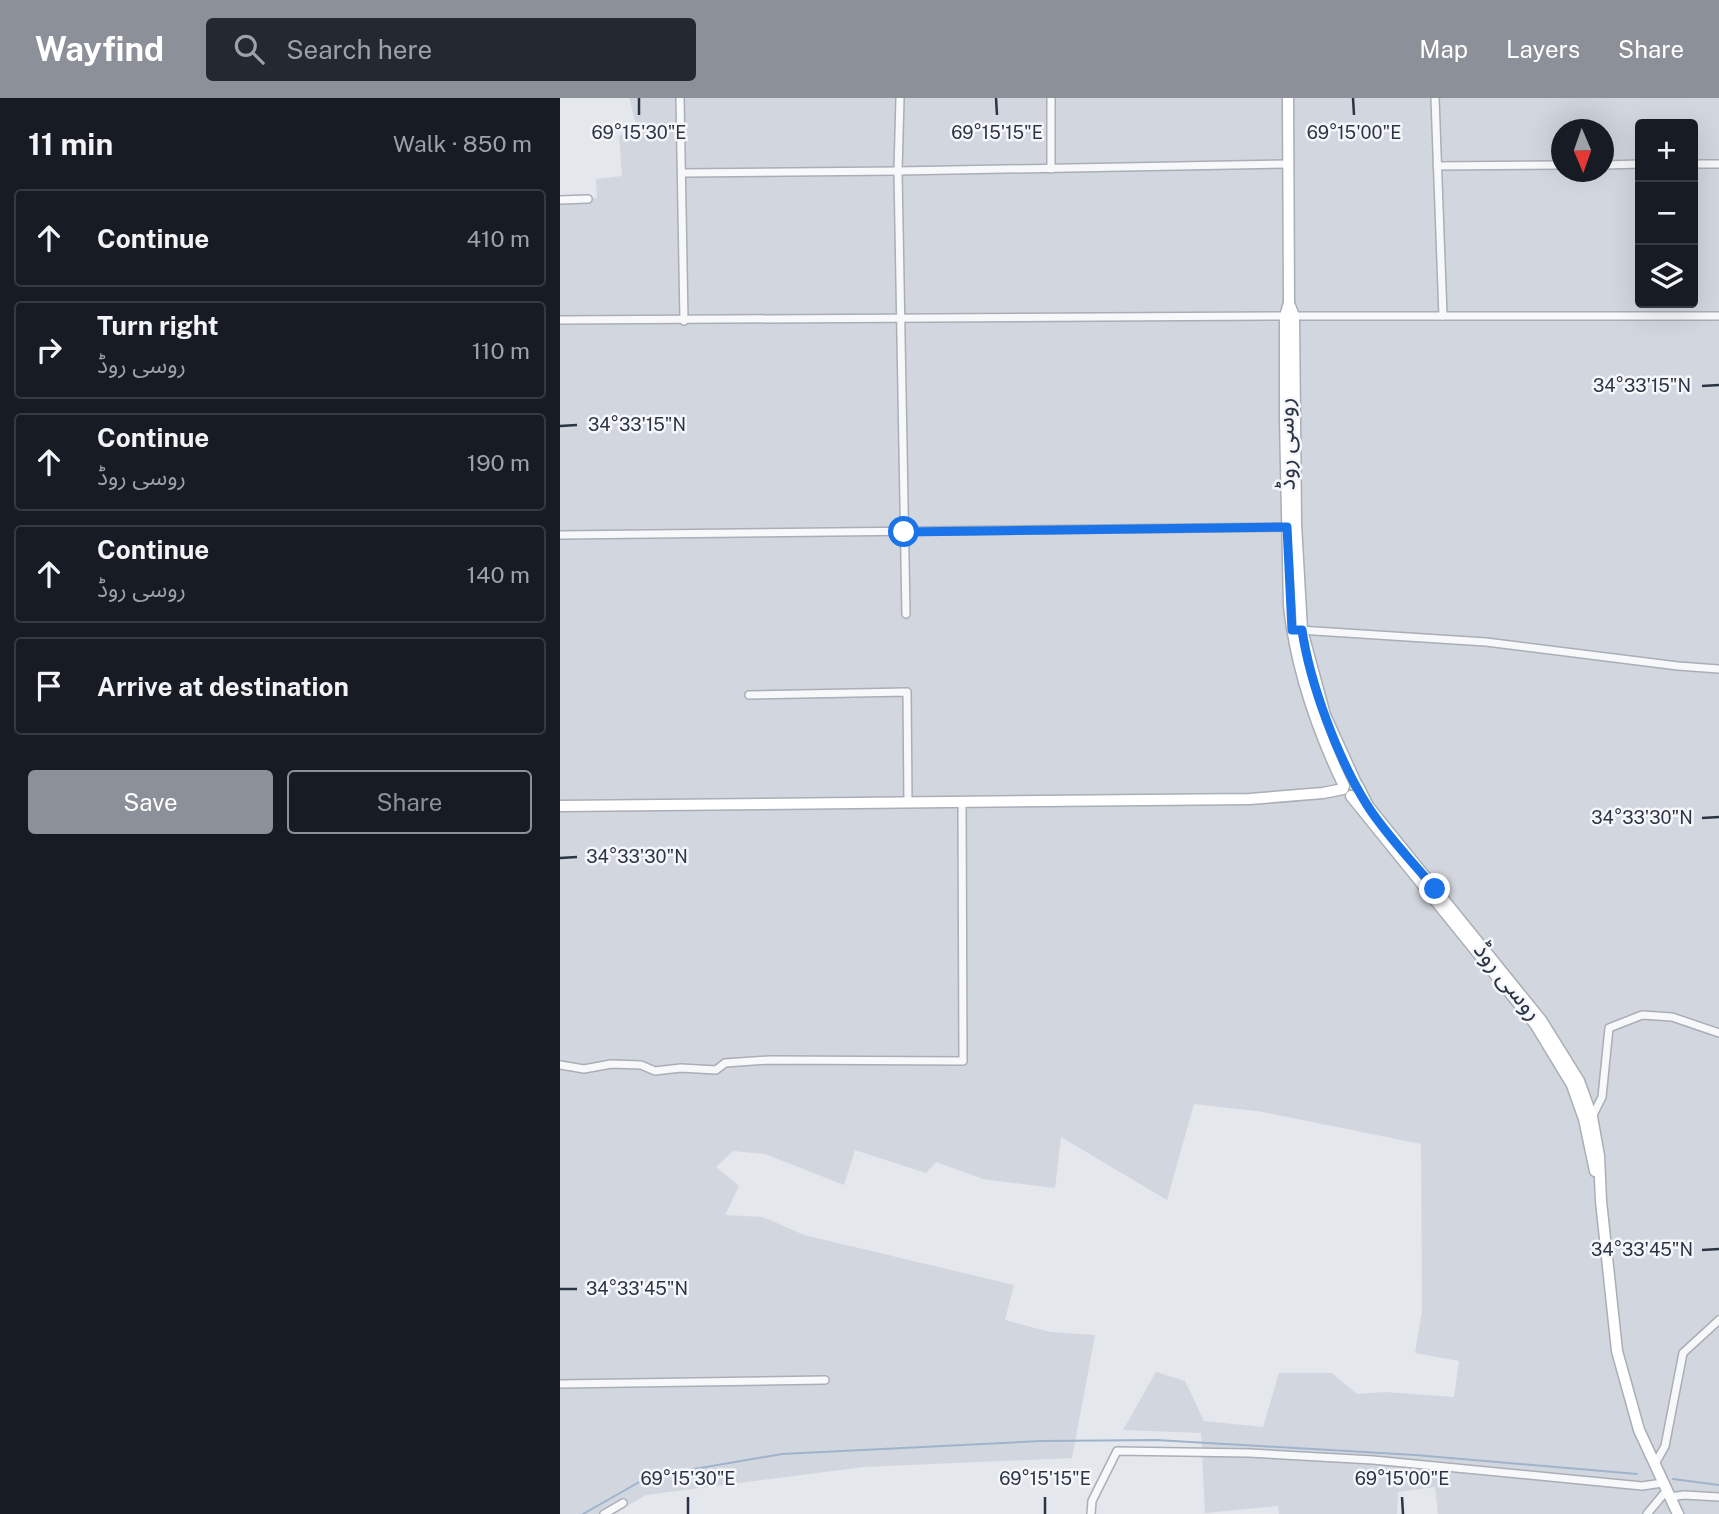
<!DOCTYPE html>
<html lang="en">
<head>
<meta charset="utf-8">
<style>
  body { margin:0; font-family:"Public Sans","Noto Sans Arabic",sans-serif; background:#242831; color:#f1f3f6 }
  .controls { position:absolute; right:21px; top:21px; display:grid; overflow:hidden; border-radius:7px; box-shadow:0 7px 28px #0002 }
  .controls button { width:63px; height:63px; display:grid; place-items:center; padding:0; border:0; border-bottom:2px solid #363941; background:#171b24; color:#f1f3f6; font:35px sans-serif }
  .compass { position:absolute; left:991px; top:21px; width:63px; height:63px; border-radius:50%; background:#171b24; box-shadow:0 7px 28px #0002; rotate:178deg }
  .stop { position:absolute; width:21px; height:21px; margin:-16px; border:5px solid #1a73e8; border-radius:50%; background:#fff }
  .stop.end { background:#1a73e8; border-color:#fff; box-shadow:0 2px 7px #0008 }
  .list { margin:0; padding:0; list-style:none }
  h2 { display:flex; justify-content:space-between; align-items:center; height:91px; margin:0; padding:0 28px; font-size:30px }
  h2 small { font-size:23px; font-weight:400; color:#9ea1a6 }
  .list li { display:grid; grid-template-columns:46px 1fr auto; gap:21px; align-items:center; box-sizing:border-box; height:98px; margin:0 14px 14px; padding:0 14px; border:2px solid #363941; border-radius:7px }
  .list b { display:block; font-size:26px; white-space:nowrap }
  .list p { margin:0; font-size:23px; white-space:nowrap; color:#9ea1a6 }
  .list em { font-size:23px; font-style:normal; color:#9ea1a6 }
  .actions { display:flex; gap:14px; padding:21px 28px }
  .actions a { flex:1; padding:16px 0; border:2px solid #8c9099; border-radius:7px; text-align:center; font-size:24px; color:#8c9099 }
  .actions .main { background:#8c9099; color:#fff }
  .icon { flex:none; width:38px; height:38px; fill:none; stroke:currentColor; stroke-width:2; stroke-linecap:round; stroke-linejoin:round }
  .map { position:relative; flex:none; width:1159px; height:1416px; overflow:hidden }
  header { display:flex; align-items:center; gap:42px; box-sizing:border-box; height:98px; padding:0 35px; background:#8c9099; color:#fff }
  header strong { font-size:33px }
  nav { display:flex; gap:38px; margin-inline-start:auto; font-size:24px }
  .search { width:490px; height:63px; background:#242831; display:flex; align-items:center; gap:18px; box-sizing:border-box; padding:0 24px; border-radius:7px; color:#9ea1a6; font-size:26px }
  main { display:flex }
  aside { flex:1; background:#171b24 }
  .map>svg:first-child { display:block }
  .built { fill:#d2d6de; fill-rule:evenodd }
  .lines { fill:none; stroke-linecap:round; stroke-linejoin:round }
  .stream { stroke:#9fb4cc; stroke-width:2 }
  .minor-casing { stroke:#a9aeb7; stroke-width:10 }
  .secondary-casing { stroke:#a9aeb7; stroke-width:13 }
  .minor { stroke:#f7f8fa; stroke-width:7 }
  .secondary { stroke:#fff; stroke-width:10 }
  .route { stroke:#1a73e8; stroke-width:9 }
  .ticks { fill:none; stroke:#2b3445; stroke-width:2.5 }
  .labels { text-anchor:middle; stroke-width:5; stroke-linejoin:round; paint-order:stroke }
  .street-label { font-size:24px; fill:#2b3445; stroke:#f4f6f9 }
  .ticks-label { font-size:18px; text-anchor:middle; fill:#2b3445; stroke:#f4f6f9; stroke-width:5; stroke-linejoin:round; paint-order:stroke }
</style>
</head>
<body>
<header>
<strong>Wayfind</strong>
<div class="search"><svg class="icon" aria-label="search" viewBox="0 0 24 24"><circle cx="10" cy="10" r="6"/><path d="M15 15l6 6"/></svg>Search here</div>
<nav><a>Map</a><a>Layers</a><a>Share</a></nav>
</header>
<main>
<aside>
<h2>11 min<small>Walk · 850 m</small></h2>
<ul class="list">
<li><svg class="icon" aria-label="ahead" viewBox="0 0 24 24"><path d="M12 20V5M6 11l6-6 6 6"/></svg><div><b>Continue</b></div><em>410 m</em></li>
<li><svg class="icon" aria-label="right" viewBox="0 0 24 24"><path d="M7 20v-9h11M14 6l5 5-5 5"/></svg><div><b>Turn right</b><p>روسی روڈ</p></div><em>110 m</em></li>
<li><svg class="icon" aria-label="ahead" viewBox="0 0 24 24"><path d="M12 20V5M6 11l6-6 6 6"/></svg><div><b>Continue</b><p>روسی روڈ</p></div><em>190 m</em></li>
<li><svg class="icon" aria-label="ahead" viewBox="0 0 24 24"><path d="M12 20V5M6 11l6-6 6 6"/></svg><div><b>Continue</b><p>روسی روڈ</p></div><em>140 m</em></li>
<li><svg class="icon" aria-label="arrive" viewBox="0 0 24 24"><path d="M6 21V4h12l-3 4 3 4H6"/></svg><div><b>Arrive at destination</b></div></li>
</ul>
<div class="actions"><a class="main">Save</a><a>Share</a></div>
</aside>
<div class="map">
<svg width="1159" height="1416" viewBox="0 0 1159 1416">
  <rect width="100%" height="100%" fill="#e4e7ec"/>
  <path class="built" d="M69,0h1090v1416h-281l-3,-27 -37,5 -1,22h-118l-1,-8 -73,7 -4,-80 -78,-3 33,-58 29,9 19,40 59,6 16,-54h53l25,21 28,-2 69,5 5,-36 -44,-8 7,-42 -1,-167 -164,-33 -63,-7 -27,96 -106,-63 -6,51 -72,-9 -47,-17 -10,11 -71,-23 -11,35 -79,-31 -32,-3 -17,16 23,19 -14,29 38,2 41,18 210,50 -9,35 45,12 45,3 -23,123 -208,9 -218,28 -33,19h-53v-1315l37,-1 -1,-19 26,-3 -3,-40 19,-5zM1080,26h53v179h-53zM1002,32h42v42h-42z"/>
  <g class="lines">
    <g class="stream">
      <path d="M1113,1381l46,6"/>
      <path d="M23,1416l65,-37 134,-23 259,-13 115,-1 259,15 222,19"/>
    </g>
    <defs>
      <g id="minor">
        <path d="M120,0l4,223"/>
        <path d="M340,0l-2,73 8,443"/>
        <path d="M491,0v71"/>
        <path d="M875,0l8,218"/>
        <path d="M1133,66h26"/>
        <path d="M1044,67l36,-1"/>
        <path d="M877,68l125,-1"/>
        <path d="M123,75l215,-2 391,-7"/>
        <path d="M0,102l28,-1"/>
        <path d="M0,222l725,-4h434"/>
        <path d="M0,437l727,-8"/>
        <path d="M739,532l187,12 192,24 41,3"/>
        <path d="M189,597l158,-3 1,111"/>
        <path d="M0,967l24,4 27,-5 30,1 14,6 26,-3 35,2 9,-7 44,-3 194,1 -1,-260"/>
        <path d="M1032,1019l10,-20 7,-69 33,-13 30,2 47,16"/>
        <path d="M0,1286l265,-4"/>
        <path d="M1095,1366l10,-18 18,-93 36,-33"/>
        <path d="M1110,1399l14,-2 35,2"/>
        <path d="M44,1416l19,-11"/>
        <path d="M531,1416l1,-13 25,-50 132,2 124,7 269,26 21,-3"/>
        <path d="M1087,1416l20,-24"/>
      </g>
      <g id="secondary">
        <path d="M728,0l1,205 -4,13v104l4,186c7,62 28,124 55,180"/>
        <path d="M729,205l5,13 2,208 6,106 23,85 31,68"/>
        <path d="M798,688l10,20 173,214 38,61 13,36 7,39 2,45 16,150 22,79 39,84"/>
        <path d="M791,698l184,228 37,61 12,34 11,52"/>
        <path d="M0,708l690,-7 73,-6 20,-4"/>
      </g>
    </defs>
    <use href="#minor" class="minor-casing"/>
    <use href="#secondary" class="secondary-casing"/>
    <use href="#minor" class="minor"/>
    <use href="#secondary" class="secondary"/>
  </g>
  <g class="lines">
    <path class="route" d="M344,434l383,-5 5,103h10c8,54 36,129 65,175 19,30 46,57 68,84"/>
  </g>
  <path class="ticks" d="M79,0v17M436,0l1,17M793,0l1,17M1142,288l17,-1M0,328l17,-1M1142,720l17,-1M0,760l17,-1M1142,1152l17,-1M0,1191h17M128,1399v17M485,1399v17M842,1399l1,17"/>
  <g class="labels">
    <g class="street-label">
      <text transform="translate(726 346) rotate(-91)" y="8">روسی روڈ</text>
      <text transform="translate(948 883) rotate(51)" y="8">روسی روڈ</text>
    </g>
  </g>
  <g class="ticks-label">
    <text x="79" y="41">69°15'30"E</text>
    <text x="437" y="41">69°15'15"E</text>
    <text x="794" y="41">69°15'00"E</text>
    <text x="1082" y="294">34°33'15"N</text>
    <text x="77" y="333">34°33'15"N</text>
    <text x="1082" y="726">34°33'30"N</text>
    <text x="77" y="765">34°33'30"N</text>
    <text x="1082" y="1158">34°33'45"N</text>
    <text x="77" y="1197">34°33'45"N</text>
    <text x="128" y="1387">69°15'30"E</text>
    <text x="485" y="1387">69°15'15"E</text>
    <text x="842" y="1387">69°15'00"E</text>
  </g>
</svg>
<div class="controls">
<button>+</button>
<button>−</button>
<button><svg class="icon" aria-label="layers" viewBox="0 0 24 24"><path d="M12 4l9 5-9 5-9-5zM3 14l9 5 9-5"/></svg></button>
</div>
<svg class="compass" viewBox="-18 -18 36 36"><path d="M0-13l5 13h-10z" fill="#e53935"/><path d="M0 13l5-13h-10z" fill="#9ea1a6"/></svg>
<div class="stop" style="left:344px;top:434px"></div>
<div class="stop end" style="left:875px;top:791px"></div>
</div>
</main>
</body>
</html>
